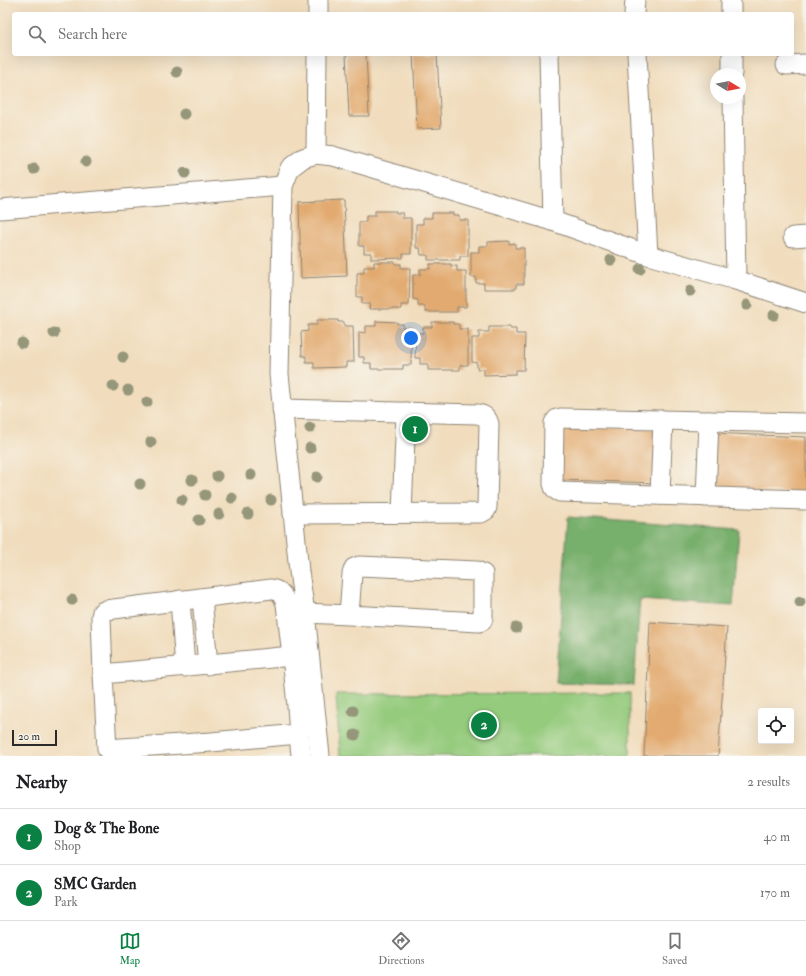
<!DOCTYPE html>
<html lang="en">
<head>
<meta charset="utf-8">
<style>
  body { margin:0; font-family:"IM FELL Double Pica",serif; background:#f2f2f2; color:#202124 }
  .controls { position:absolute; right:12px; bottom:12px; display:grid; overflow:hidden; border-radius:4px; box-shadow:0 4px 16px #0002 }
  .controls button { width:36px; height:36px; display:grid; place-items:center; padding:0; border:0; border-bottom:1px solid #e0e0e0; background:#fff; color:#202124; font:20px sans-serif }
  .compass { position:absolute; left:710px; top:68px; width:36px; height:36px; border-radius:50%; background:#fff; box-shadow:0 4px 16px #0002; rotate:100deg }
  .scale { position:absolute; left:12px; bottom:10px; width:45px; box-sizing:border-box; padding-left:4px; border:2px solid #2b2b2b; border-top:0; font-size:11px; line-height:14px; white-space:nowrap; color:#2b2b2b; -webkit-text-stroke:3px #f7f3e8; paint-order:stroke }
  .you { position:absolute; left:411px; top:338px; width:14px; height:14px; margin:-10px; border:3px solid #fff; border-radius:50%; background:#1a73e8; box-shadow:0 0 0 6px #1a73e833 }
  .badge { display:grid; place-items:center; width:26px; height:26px; border-radius:50%; background:#0b8043; color:#fff; font-size:13px; font-weight:700 }
  .pin { position:absolute; translate:-50% -50%; border:2px solid #fff; box-shadow:0 1px 4px #0006 }
  .list { margin:0; padding:0; list-style:none }
  h2 { display:flex; justify-content:space-between; align-items:center; height:52px; margin:0; padding:0 16px; font-size:17px }
  h2 small { font-size:13px; font-weight:400; color:#757577 }
  .list li { display:grid; grid-template-columns:26px 1fr auto; gap:12px; align-items:center; box-sizing:border-box; height:56px; padding:0 16px; border-top:1px solid #e0e0e0 }
  .list b { display:block; font-size:15px; white-space:nowrap }
  .list p { margin:0; font-size:13px; white-space:nowrap; color:#757577 }
  .list em { font-size:13px; font-style:normal; color:#757577 }
  .icon { flex:none; width:22px; height:22px; fill:none; stroke:currentColor; stroke-width:2; stroke-linecap:round; stroke-linejoin:round }
  .map { position:relative; flex:none; width:806px; height:756px; overflow:hidden }
  .search { position:absolute; background:#fff; box-shadow:0 4px 16px #0002; left:12px; right:12px; top:12px; height:44px; display:flex; align-items:center; gap:10px; box-sizing:border-box; padding:0 14px; border-radius:4px; color:#757577; font-size:15px }
  .sheet { height:164px; background:#fff }
  nav { display:flex; justify-content:space-around; align-items:center; box-sizing:border-box; height:56px; border-top:1px solid #e0e0e0; background:#fff; font-size:11px; color:#757577 }
  nav a { display:grid; justify-items:center; gap:2px }
  nav .on { color:#0b8043 }
  .map>svg:first-child { display:block }
  .green { fill:#94cb7d; stroke:#607b54 }
  .forest { fill:#77af6c; stroke:#516d4c }
  .building { fill:#e2aa6f }
  .lines { fill:none; stroke-linecap:round; stroke-linejoin:round }
  .minor-casing { stroke:#8e8474; stroke-width:21 }
  .minor { stroke:#fff; stroke-width:19 }
  .tree { fill:#95967a }
</style>
</head>
<body>
<div class="map">
<svg width="806" height="756" viewBox="0 0 806 756">
  <rect width="100%" height="100%" fill="#f7f3e8"/>
  <filter id="ink" filterUnits="userSpaceOnUse"><feTurbulence type="fractalNoise" baseFrequency=".025" numOctaves="2"/><feDisplacementMap in="SourceGraphic" scale="8" xChannelSelector="R" yChannelSelector="G"/><feConvolveMatrix kernelMatrix="1 2 1 2 8 2 1 2 1" color-interpolation-filters="sRGB"/></filter>
  <filter id="wash" filterUnits="userSpaceOnUse"><feTurbulence type="fractalNoise" baseFrequency=".012" numOctaves="4" result="noise"/><feDisplacementMap in="SourceGraphic" scale="16" xChannelSelector="R" yChannelSelector="G"/><feGaussianBlur stdDeviation="0.9" result="paint"/><feColorMatrix in="noise" values="0 0 0 0 0 0 0 0 0 0 0 0 0 0 0 0 0 1.4 0 .05"/><feComposite in="paint" operator="in"/></filter>
  <g filter="url(#wash)">
    <rect width="100%" height="100%" fill="#f1ddbd"/>
    <path class="green" d="M630,693v63h-290l-4,-62z"/>
    <path class="forest" d="M568,517l171,13 -6,76 -93,-6 -6,85 -78,-2z"/>
    <g id="blocks">
      <g class="building">
        <path d="M346,54h20l3,62h-20z"/>
        <path d="M413,54h24l4,74 -24,1z"/>
        <path d="M344,200l3,76 -46,2 -2,-76z"/>
        <path d="M375,211h21v2h7l-1,5h9v36h-8v4l-32,1v-6h-7v-7h-5v-24h7v-6h9z"/>
        <path d="M432,213h21v2h6v5h9v36h-8v4h-32v-5h-7l-1,-7h-4v-24h7v-6h9z"/>
        <path d="M509,241v3l6,-1v5h9v36h-8v5h-32v-6h-8v-6h-5v-25h8v-6h9v-4z"/>
        <path d="M374,262h21v2h6v4h9l-1,37h-8v4h-32l1,-5h-8v-7h-5v-24h7v-6h10z"/>
        <path d="M430,264h21v2h6v5h9v36h-9v5h-32v-6h-7v-6l-5,-1v-24h7v-6h10z"/>
        <path d="M317,320h21v2h6v4h9l1,36h-8v5l-32,1v-6h-8v-6h-4l-1,-24 7,-1v-6h9z"/>
        <path d="M376,321l21,1v2h6v4h9l-1,37h-8v4h-32v-6h-7v-6h-5v-25l7,1v-7h10z"/>
        <path d="M432,322h21v2h6v5h9v36h-8v5h-32v-6h-8v-6h-5l1,-25h7v-6h9z"/>
        <path d="M489,327h21v2h6v5h9l-1,36h-8v4l-32,1v-6h-7v-6l-5,-1v-24h7v-6h10z"/>
        <path d="M560,425l101,4 -2,54 -101,-3z"/>
        <path d="M710,433l96,4v56l-98,-5z"/>
        <path d="M650,622l77,5 -9,129h-74z"/>
      </g>
    </g>
  </g>
  <g filter="url(#ink)">
    <use href="#blocks" fill-opacity="0" stroke="#8e8474" stroke-width="1"/>
    <g class="lines">
      <defs>
        <g id="minor">
          <path d="M731,0v14"/>
          <path d="M318,14v-14"/>
          <path d="M634,14l1,-14"/>
          <path d="M549,54l4,167"/>
          <path d="M637,54l11,201"/>
          <path d="M732,54v20"/>
          <path d="M786,65l20,-1"/>
          <path d="M733,98l3,182"/>
          <path d="M316,154l1,-100"/>
          <path d="M0,209l283,-23"/>
          <path d="M793,237l13,-1"/>
          <path d="M282,409l195,5c7,1 10,3 12,10l-2,83 -1,3 -5,3 -188,1"/>
          <path d="M806,423l-245,-5 -4,1 -3,4 -1,61c1,5 3,7 7,8l246,8"/>
          <path d="M660,495l3,-75"/>
          <path d="M706,497l3,-76"/>
          <path d="M402,513l4,-101"/>
          <path d="M202,598l6,67"/>
          <path d="M180,600l5,67"/>
          <path d="M305,613l44,2 130,7 3,-1 1,-3v-44l-6,-3 -118,-5 -5,2 -2,6 -3,41"/>
          <path d="M292,656l5,50 2,28 -88,8 -104,7 -4,-75z"/>
          <path d="M103,674l-2,-57 1,-5 4,-2 165,-21c10,2 12,6 15,15l6,52"/>
          <path d="M299,734l2,22"/>
          <path d="M320,756l-15,-143 -6,-42 -20,-197 4,-188 7,-18 13,-10 13,-4 17,2 220,65 95,34 88,25 70,23"/>
        </g>
      </defs>
      <use href="#minor" class="minor-casing"/>
      <use href="#minor" class="minor"/>
    </g>
    <g class="tree">
      <circle cx="177" cy="72" r="5.5"/>
      <circle cx="184" cy="114" r="5.5"/>
      <circle cx="86" cy="162" r="5.5"/>
      <circle cx="34" cy="169" r="5.5"/>
      <circle cx="185" cy="173" r="5.5"/>
      <circle cx="611" cy="260" r="5.5"/>
      <circle cx="640" cy="269" r="5.5"/>
      <circle cx="690" cy="291" r="5.5"/>
      <circle cx="747" cy="305" r="5.5"/>
      <circle cx="774" cy="315" r="5.5"/>
      <circle cx="54" cy="333" r="5.5"/>
      <circle cx="22" cy="343" r="5.5"/>
      <circle cx="123" cy="357" r="5.5"/>
      <circle cx="113" cy="386" r="5.5"/>
      <circle cx="128" cy="390" r="5.5"/>
      <circle cx="147" cy="402" r="5.5"/>
      <circle cx="310" cy="428" r="5.5"/>
      <circle cx="151" cy="442" r="5.5"/>
      <circle cx="310" cy="448" r="5.5"/>
      <circle cx="251" cy="475" r="5.5"/>
      <circle cx="217" cy="476" r="5.5"/>
      <circle cx="317" cy="477" r="5.5"/>
      <circle cx="192" cy="480" r="5.5"/>
      <circle cx="140" cy="484" r="5.5"/>
      <circle cx="205" cy="495" r="5.5"/>
      <circle cx="232" cy="498" r="5.5"/>
      <circle cx="182" cy="500" r="5.5"/>
      <circle cx="271" cy="500" r="5.5"/>
      <circle cx="219" cy="514" r="5.5"/>
      <circle cx="248" cy="514" r="5.5"/>
      <circle cx="199" cy="520" r="5.5"/>
      <circle cx="72" cy="600" r="5.5"/>
      <circle cx="800" cy="602" r="5.5"/>
      <circle cx="516" cy="628" r="5.5"/>
      <circle cx="353" cy="711" r="5.5"/>
      <circle cx="355" cy="735" r="5.5"/>
    </g>
  </g>
</svg>
<div class="controls">
<button><svg class="icon" aria-label="locate" viewBox="0 0 24 24"><circle cx="12" cy="12" r="6"/><path d="M12 2v4M12 18v4M2 12h4M18 12h4"/></svg></button>
</div>
<svg class="compass" viewBox="-18 -18 36 36"><path d="M0-13l5 13h-10z" fill="#e53935"/><path d="M0 13l5-13h-10z" fill="#757577"/></svg>
<div class="scale">20 m</div>
<div class="you"></div>
<div class="pin badge" style="left:415px;top:429px">1</div>
<div class="pin badge" style="left:484px;top:725px">2</div>
<div class="search"><svg class="icon" aria-label="search" viewBox="0 0 24 24"><circle cx="10" cy="10" r="6"/><path d="M15 15l6 6"/></svg>Search here</div>
</div>
<section class="sheet">
<h2>Nearby<small>2 results</small></h2>
<ul class="list">
<li><span class="badge">1</span><div><b>Dog &amp; The Bone</b><p>Shop</p></div><em>40 m</em></li>
<li><span class="badge">2</span><div><b>SMC Garden</b><p>Park</p></div><em>170 m</em></li>
</ul>
</section>
<nav>
<a class="on"><svg class="icon" aria-label="map" viewBox="0 0 24 24"><path d="M3 6l6-2 6 2 6-2v14l-6 2-6-2-6 2zM9 4v14M15 6v14"/></svg>Map</a>
<a><svg class="icon" aria-label="directions" viewBox="0 0 24 24"><path d="M12 3l9 9-9 9-9-9zM9 14v-3h6M13 9l2 2-2 2"/></svg>Directions</a>
<a><svg class="icon" aria-label="saved" viewBox="0 0 24 24"><path d="M7 4h10v16l-5-4-5 4z"/></svg>Saved</a>
</nav>
</body>
</html>
